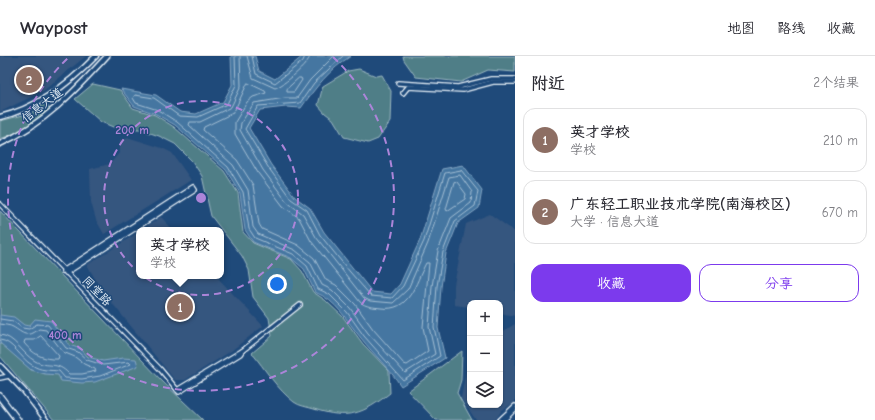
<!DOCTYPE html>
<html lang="zh">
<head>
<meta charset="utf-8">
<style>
  body { margin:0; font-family:"Comic Neue","LXGW WenKai TC",sans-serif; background:#f7f7f7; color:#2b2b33 }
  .controls { position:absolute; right:12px; bottom:12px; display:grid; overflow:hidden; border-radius:8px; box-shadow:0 1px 3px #0004 }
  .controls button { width:36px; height:36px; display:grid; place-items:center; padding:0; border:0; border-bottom:1px solid #e1e1e2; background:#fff; color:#2b2b33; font:20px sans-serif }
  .you { position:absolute; left:277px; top:228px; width:14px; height:14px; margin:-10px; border:3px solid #fff; border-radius:50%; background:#1a73e8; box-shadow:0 0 0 6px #1a73e833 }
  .badge { display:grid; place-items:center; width:26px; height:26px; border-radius:50%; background:#7c3aed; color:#fff; font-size:13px; font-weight:700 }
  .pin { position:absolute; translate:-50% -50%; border:2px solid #fff; box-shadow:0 1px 4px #0006 }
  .popup { position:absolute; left:136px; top:171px; width:88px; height:52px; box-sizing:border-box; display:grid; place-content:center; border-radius:8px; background:#fff; filter:drop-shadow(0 1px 3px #0005); font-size:13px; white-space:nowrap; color:#7c7c81 }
  .popup b { font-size:15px; color:#2b2b33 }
  .popup::after { content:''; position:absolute; left:50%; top:100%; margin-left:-8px; border:8px solid transparent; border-top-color:#fff }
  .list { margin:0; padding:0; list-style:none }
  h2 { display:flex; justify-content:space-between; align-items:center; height:52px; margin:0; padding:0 16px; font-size:17px }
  h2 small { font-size:13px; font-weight:400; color:#7c7c81 }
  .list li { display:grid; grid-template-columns:26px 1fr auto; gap:12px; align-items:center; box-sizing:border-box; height:64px; margin:0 8px 8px; padding:0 8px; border:1px solid #e1e1e2; border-radius:12px }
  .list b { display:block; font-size:15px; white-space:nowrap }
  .list p { margin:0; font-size:13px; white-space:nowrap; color:#7c7c81 }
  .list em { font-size:13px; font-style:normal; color:#7c7c81 }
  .actions { display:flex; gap:8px; padding:12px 16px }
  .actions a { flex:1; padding:9px 0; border:1px solid #7c3aed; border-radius:12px; text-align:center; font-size:14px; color:#7c3aed }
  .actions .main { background:#7c3aed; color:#fff }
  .icon { flex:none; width:22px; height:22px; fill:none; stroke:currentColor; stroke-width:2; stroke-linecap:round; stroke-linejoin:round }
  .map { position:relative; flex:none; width:515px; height:364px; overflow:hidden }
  header { display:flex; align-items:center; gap:24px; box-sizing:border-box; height:56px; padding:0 20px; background:#fff; border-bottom:1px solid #e1e1e2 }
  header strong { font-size:19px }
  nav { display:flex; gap:22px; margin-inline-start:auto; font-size:14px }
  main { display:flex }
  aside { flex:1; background:#fff }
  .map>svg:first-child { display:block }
  .built { fill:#36567f }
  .green { fill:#507e87; stroke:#9cb8c0 }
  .water { fill:#4476a1; stroke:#86a7c4 }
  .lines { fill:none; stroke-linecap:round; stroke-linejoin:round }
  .shore { stroke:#a6c0d5; stroke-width:1 }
  .tertiary-casing { stroke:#e8f1f8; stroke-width:6 }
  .secondary-casing { stroke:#e8f1f8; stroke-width:7 }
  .tertiary { stroke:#1f4a7a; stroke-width:3.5 }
  .secondary { stroke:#1f4a7a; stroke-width:4 }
  .ring { fill:none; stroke:#ac85d9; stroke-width:2; stroke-dasharray:7 5 }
  .labels { text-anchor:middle; stroke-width:3; stroke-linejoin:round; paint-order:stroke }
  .street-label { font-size:12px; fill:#e8f1f8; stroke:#1f4a7a }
  .centre { fill:#ac85d9; stroke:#1f4a7a; stroke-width:2 }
  .ring-label { font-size:12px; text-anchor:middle; font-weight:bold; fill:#ac85d9; stroke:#1f4a7a; stroke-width:3; stroke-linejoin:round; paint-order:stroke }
</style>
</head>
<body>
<header>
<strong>Waypost</strong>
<nav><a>地图</a><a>路线</a><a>收藏</a></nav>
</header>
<main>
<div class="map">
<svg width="515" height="364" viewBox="0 0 515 364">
  <rect width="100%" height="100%" fill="#1f4a7a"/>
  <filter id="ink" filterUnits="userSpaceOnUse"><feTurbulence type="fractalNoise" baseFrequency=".025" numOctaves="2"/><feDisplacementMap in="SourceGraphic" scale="8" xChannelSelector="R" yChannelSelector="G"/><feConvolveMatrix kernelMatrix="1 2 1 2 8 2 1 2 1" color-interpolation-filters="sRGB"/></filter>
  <g filter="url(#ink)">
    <g class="built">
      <path d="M0,0h86l-43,35 -43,21z"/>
      <path d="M130,82l32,10 10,5 19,27 -87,54 -8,-14 -5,-18 -1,-33 20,-5 10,-12v-12z"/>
      <path d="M490,158l25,18v84l-15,-3v-10h-30v4l-16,-2v-20l12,-61z"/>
      <path d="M161,161l12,13h-31z"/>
      <path d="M139,176v44h77l47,50 -32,25 -46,29h-10l-72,-88 -16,-27z"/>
      <path d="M515,268v78l-13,8 -7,10h-19l-15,-22 9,-47v54h30v-72z"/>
    </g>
    <g class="green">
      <path d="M403,0h112v16l-27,-2 -27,12 -45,-5 -12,-17z"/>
      <path d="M359,13l17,7 6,-1 9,16 -1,31 -12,17 -10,4 -24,-6 -11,-18 -8,-6 -7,-8 5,-19 25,-15z"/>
      <path d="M93,28l27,6 13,18 22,7 19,12 50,44 14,22 5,39 10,11 38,16 11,12 11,21 12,8 18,17 20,27 26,27 1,22c-27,21 -42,27 -76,16 -6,-2 -15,-3 -20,-7 -17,-13 -29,-33 -42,-49l20,-17 -3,-18 -16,-21 -4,-27 -7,-14 -31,-40 -9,-40 -10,-15 -17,-17 -16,-8 -20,-7h-21l-17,-7 -26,-23z"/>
      <path d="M45,47l5,6c-15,13 -32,24 -50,30v-18l31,-8z"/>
      <path d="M0,155l162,170 41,39h-149l-54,-64z"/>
      <path d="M462,295l-1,29 -4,13 15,27h-36l-28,-29z"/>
    </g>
    <g class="water">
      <path d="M231,0h24l4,15 16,8 28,-23h48c-21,13 -36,32 -50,52l-15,-1 -26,3 -11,18 22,37 24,32 15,11 14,24 48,60 19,2 9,-10 20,-44 22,-71 21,-4 19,25 -3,18 -21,15 -12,30 -5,34 -3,41 7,30 -44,28c-12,-18 -27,-31 -40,-48 -15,-18 -24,-37 -46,-46l-11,-23 -13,-11 -38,-16 -8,-12 -5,-37 -14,-23 -51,-45 -19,-11 -22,-8 -13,-17 35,6 24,17 16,2 27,-12 9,-17z"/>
      <path d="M0,259l14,2 10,8 5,1 6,-7 16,2 18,24 12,4 7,8 15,4 20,-3 13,1 2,7 -43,16 -13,1 -21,-2 -3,-6 -13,-1 -14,-4 -31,-27z"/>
    </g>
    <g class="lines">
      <g class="shore">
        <path d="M235,0l1,29 -9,19 -29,13 -19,-1 -25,-18 -19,-3 -2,3 3,5 22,7 19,12 51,45 15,25 6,37 6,9 38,16 14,12 11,23 11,5 18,18 17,24 39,44 37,-24 -6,-29 3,-41 6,-34 12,-31 20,-15 3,-15 -17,-21 -16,3 -21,68 -21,45 -11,12 -21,-2 -21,-24 -30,-37 -13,-25 -16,-11 -23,-32 -23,-38 13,-23 42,-3 14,-20 29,-27"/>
        <path d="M240,0l1,30 -10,21 -31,15h-10l-1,3 44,40 15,25 5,37 5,7 37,16 15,12 12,23 10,5 18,18 18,25 37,40 30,-19 -6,-27 3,-41 6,-35 13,-33 20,-15 1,-11 -12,-17 -11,2 -21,66 -20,46 -15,14 -23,-2 -6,-3 -48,-61 -13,-23 -16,-12 -24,-32 -23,-40 1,-7 13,-20 31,-5h12l13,-18 24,-24"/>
        <path d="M247,0l6,22 22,10c8,-2 34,-24 35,-32"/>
        <path d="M252,0l4,18 19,9 28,-22 2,-5"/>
        <path d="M299,22h2l1,2 -8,12h-7v-3z"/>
        <path d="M248,27l17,8 1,2 -13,4 -6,5 -12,20v12l23,39 25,33 16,12 12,23 49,61c6,5 13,5 21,6 29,4 34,-24 45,-45h3l-6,64 5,24 -21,14 -3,-1 -31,-35 -18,-25 -19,-19 -10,-5 -12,-22 -16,-13 -36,-16 -3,-5 -6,-39 -16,-25 -34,-30 1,-3 29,-14z"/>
        <path d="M457,126l9,12 -1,5 -18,12 -1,-2 8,-27z"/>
        <path d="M0,263l13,2 9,7 7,1 8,-5 11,1 18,23 12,4 9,8 16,5 26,-3 2,2 -31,12 -18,3 -17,-1 -6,-7c-9,-1 -19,0 -27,-6 -11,-6 -19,-24 -32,-25"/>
        <path d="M0,268c4,1 10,1 13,3 10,6 14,12 26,2l7,1 17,22 12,5 9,7 11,5 1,2 -14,3h-13c-13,-14 -20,-5 -34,-13 -13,-7 -20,-25 -35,-26"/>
        <path d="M41,280l18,20 -1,3c-15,1 -25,-5 -34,-16l1,-3h9z"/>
      </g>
      <defs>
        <g id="tertiary">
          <path d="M398,27l60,4 33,-8h24"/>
          <path d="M403,37l5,-6 55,3 30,-8h22"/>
          <path d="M0,148l160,165 19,23 61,-38 2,-3 -65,39"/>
          <path d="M63,215l130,-84 2,3 -129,83"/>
          <path d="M242,295l58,-46"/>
          <path d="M0,322l9,-2"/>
          <path d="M0,339l19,25"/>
          <path d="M500,364l15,-14"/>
          <path d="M504,364l11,-11"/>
        </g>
        <g id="secondary">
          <path d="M0,61c38,-9 69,-33 96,-61"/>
          <path d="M0,88c44,-20 75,-53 107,-88"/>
          <path d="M0,310l24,25 22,29"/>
          <path d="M0,342l17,22"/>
        </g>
      </defs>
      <use href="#tertiary" class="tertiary-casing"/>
      <use href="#secondary" class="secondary-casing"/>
      <use href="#tertiary" class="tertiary"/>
      <use href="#secondary" class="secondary"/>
    </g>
  </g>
  <g class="ring">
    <circle cx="201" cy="142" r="97"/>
    <path d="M333 1A193 193 0 1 1 69 1"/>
  </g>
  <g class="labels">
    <g class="street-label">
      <text transform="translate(42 49) rotate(-38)" y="4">信息大道</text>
      <text transform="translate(97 235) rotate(46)" y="4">同堂路</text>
    </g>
  </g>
  <circle cx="201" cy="142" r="6" class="centre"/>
  <g class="ring-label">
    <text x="132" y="78">200 m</text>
    <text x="65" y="283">400 m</text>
  </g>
</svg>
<div class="controls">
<button>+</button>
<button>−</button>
<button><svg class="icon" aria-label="layers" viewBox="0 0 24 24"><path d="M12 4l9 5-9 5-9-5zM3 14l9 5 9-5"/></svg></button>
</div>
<div class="you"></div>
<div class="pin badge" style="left:180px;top:251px;background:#8d6e63">1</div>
<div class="popup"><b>英才学校</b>学校</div>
<div class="pin badge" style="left:29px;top:24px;background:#8d6e63">2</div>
</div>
<aside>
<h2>附近<small>2个结果</small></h2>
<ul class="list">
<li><span class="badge" style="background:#8d6e63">1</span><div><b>英才学校</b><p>学校</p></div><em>210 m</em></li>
<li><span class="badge" style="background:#8d6e63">2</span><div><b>广东轻工职业技术学院(南海校区)</b><p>大学 · 信息大道</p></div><em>670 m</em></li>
</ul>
<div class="actions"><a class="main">收藏</a><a>分享</a></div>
</aside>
</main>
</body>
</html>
